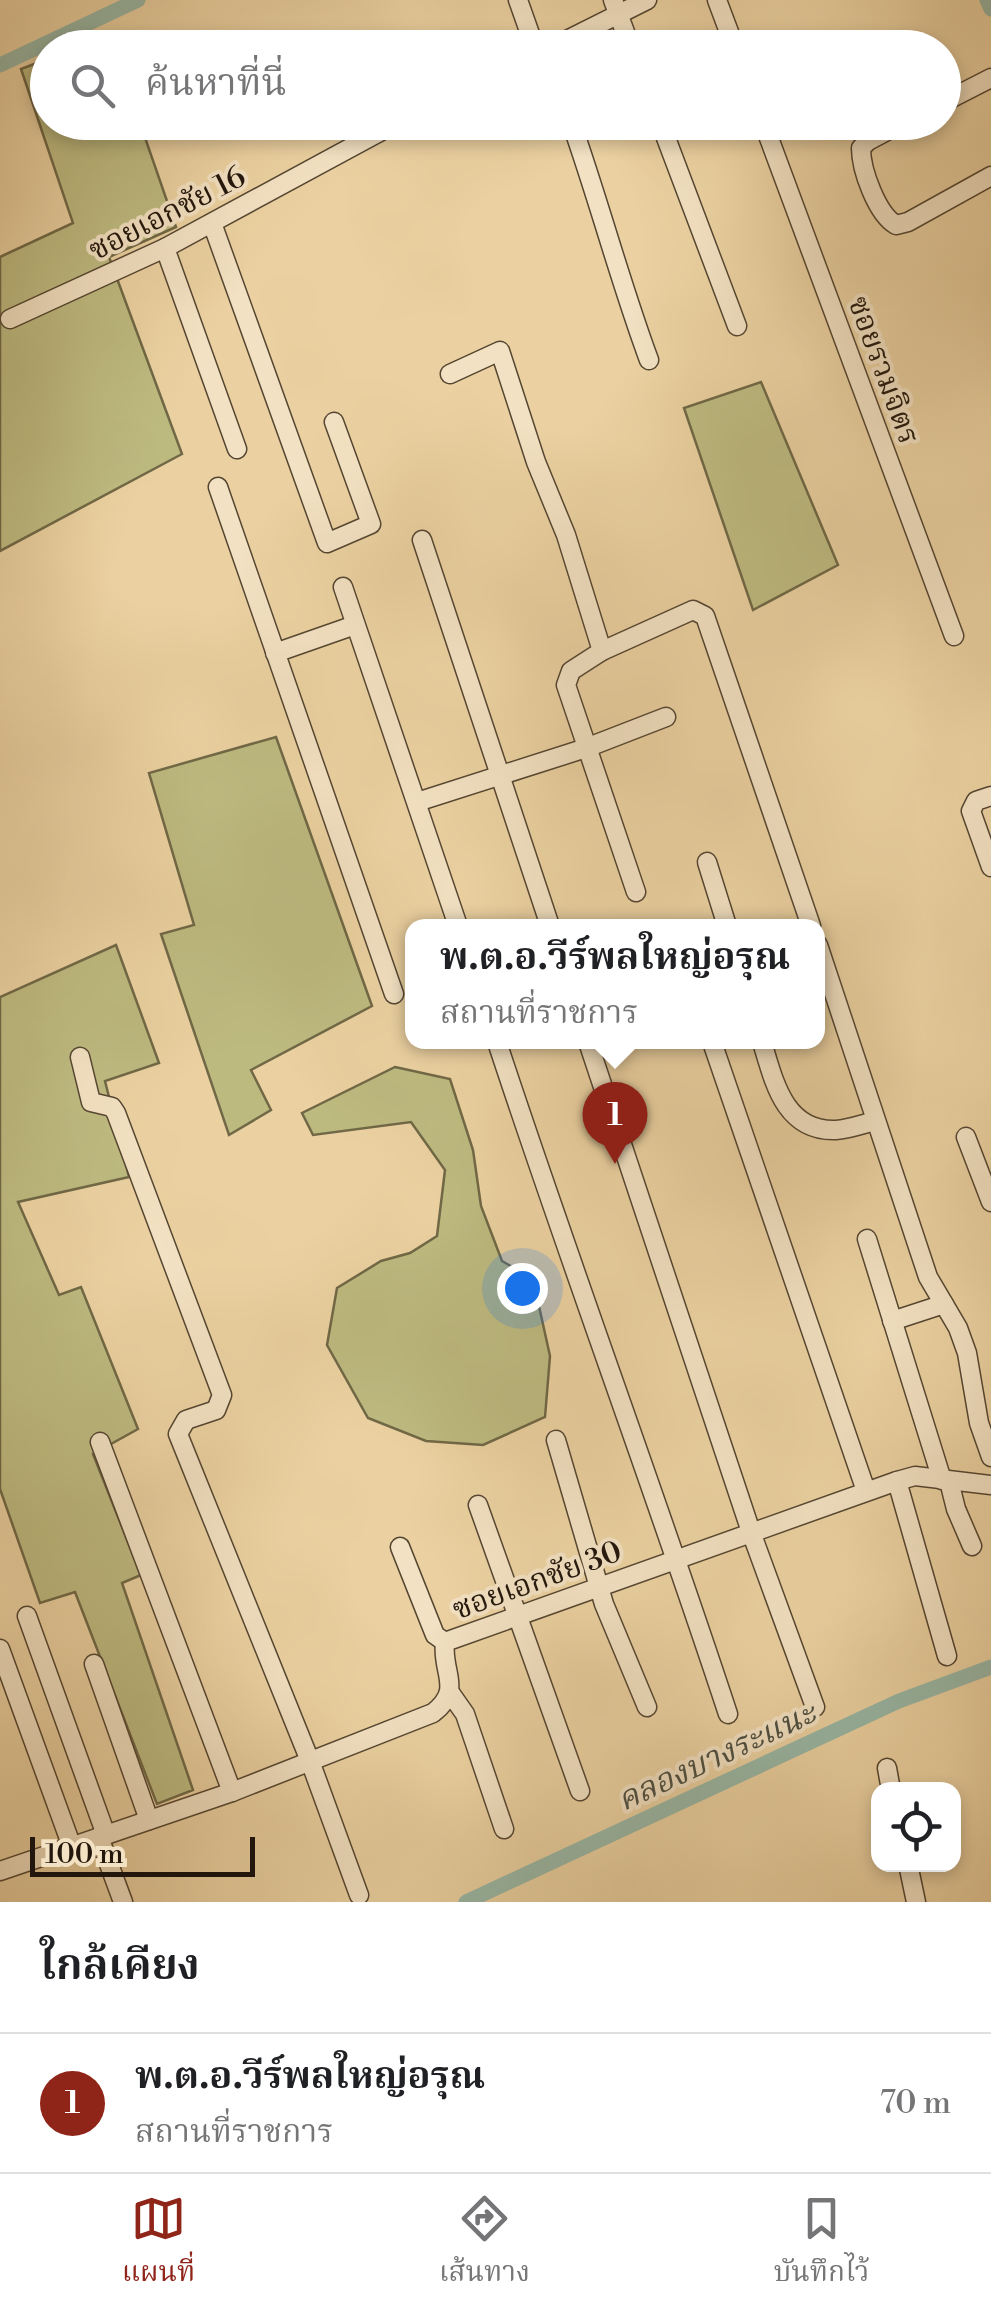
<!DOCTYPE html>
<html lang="th">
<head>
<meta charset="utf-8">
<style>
  body { margin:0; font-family:"Libre Bodoni","Noto Serif Thai",serif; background:#f2f2f2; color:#202124 }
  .controls { position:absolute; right:30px; bottom:30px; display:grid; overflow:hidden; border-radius:20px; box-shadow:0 5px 15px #0003 }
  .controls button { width:90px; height:90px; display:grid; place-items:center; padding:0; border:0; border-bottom:2px solid #e0e0e0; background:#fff; color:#202124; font:50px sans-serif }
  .scale { position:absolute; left:30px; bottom:25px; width:225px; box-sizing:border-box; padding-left:10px; border:5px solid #23170d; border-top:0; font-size:28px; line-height:35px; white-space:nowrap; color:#23170d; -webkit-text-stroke:8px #f2e1c2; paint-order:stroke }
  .you { position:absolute; left:522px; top:1288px; width:35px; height:35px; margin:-25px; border:8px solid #fff; border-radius:50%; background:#1a73e8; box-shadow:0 0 0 15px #1a73e833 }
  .badge { display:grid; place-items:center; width:65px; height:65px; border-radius:50%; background:#8f2418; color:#fff; font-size:32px; font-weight:700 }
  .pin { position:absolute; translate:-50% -82px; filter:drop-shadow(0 2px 5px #0008) }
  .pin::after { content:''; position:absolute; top:52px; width:35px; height:30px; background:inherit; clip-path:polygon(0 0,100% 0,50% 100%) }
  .popup { position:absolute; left:405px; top:919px; width:420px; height:130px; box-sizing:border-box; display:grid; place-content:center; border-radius:20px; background:#fff; filter:drop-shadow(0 2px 8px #0005); font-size:32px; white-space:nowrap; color:#757577 }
  .popup b { font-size:38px; color:#202124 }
  .popup::after { content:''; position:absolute; left:50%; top:100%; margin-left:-20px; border:20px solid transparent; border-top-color:#fff }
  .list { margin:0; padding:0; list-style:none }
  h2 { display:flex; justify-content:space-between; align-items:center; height:130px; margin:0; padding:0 40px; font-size:42px }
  h2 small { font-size:32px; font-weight:400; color:#757577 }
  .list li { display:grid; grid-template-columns:65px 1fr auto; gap:30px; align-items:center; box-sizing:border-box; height:140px; padding:0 40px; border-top:2px solid #e0e0e0 }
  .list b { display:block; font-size:38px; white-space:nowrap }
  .list p { margin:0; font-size:32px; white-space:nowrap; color:#757577 }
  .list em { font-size:32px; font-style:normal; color:#757577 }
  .icon { flex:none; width:55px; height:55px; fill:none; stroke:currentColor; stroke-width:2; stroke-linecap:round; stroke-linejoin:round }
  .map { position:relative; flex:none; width:991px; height:1902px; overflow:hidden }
  .search { position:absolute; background:#fff; box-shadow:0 5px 15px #0003; left:30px; right:30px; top:30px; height:110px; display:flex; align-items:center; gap:25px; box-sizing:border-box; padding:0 35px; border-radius:55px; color:#757577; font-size:38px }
  .sheet { height:270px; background:#fff }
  nav { display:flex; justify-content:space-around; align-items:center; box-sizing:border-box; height:140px; border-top:2px solid #e0e0e0; background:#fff; font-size:28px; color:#757577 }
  nav a { display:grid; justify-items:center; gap:5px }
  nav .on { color:#8f2418 }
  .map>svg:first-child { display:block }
  .green { fill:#bdba80; stroke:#706846; stroke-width:2.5 }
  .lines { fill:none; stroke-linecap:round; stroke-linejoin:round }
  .canal { stroke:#98b7a5; stroke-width:15 }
  .minor-casing { stroke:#554632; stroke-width:21 }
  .minor { stroke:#f2e1c2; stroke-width:18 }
  .labels { text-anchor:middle; stroke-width:8; stroke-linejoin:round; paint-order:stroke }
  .street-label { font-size:30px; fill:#23170d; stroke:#f2e1c2 }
  .water-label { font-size:32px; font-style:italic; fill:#4c4f42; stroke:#f2e1c2 }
</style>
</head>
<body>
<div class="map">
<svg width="991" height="1902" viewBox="0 0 991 1902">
  <rect width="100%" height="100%" fill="#ebd1a1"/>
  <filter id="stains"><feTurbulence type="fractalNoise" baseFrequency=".002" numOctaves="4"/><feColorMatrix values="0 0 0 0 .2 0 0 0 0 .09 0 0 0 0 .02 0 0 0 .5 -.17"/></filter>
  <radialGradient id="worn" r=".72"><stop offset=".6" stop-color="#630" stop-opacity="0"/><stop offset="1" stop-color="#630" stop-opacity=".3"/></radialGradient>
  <g class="green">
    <path d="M47,59l1,63 92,1 36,104 -67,30 73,197 -182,97v-294l73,-34 -52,-154z"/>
    <path d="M761,382l77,183 -85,45 -69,-202z"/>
    <path d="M276,737l96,269 -121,64 20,40 -42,25 -68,-201 33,-9 -45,-152z"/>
    <path d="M116,945l43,118 -54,18 24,96 -111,25 41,93 22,-8 57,142 -45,25 48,121 -19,8 71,207 -36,14 -82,-212 -35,11 -40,-114v-492z"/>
    <path d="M395,1067l55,12 23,71 8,56 21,55 31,18 17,77 -5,61 -62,28 -57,-4 -58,-23 -41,-73 10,-57 44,-27 29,-8 27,-17 8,-66 -34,-48 -98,13 -11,-22z"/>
  </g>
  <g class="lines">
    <g class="canal">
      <path d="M987,0l4,9"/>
      <path d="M0,65l138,-65"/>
      <path d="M466,1902l433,-201 92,-34"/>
    </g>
    <defs>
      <g id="minor">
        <path d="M518,0l17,48"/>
        <path d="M613,0l18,48"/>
        <path d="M717,0l18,48"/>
        <path d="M551,48l96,-48"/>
        <path d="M944,102l47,-24"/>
        <path d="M571,122c28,79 49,160 78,238"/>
        <path d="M660,122l77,204"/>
        <path d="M763,122l191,514"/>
        <path d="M904,122l-36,19 -7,7c0,22 16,66 35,77l12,-3 83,-46"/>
        <path d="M212,223l115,320 44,-19 -37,-102"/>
        <path d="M165,248l72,201"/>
        <path d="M10,319l155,-71 233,-126"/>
        <path d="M450,374l50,-23 36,111 30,73 36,116 -31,20 -5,14 70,207"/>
        <path d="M218,487l176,507"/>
        <path d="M422,540l128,386"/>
        <path d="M343,587l115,339"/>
        <path d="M602,651l91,-41 12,6 106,310"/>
        <path d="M275,653l80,-28"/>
        <path d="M991,796l-15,5 -5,10 20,56"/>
        <path d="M417,802l169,-54 80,-31"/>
        <path d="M707,862l20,64"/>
        <path d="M818,945l110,332 30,51 9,25 12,70 12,34"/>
        <path d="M497,1042c74,225 157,447 231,672"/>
        <path d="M588,1042l163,490 64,175"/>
        <path d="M712,1042l154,449"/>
        <path d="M762,1042c12,39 22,90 74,88 13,-1 27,-6 39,-9"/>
        <path d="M80,1057l11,45 21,5 4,6 106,282 -6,15 -30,10 -8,14 132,327 49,134"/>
        <path d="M966,1137l25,65"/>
        <path d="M867,1239l75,241"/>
        <path d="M892,1321l52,-17"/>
        <path d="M556,1440l48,164 43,103"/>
        <path d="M100,1442l132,350"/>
        <path d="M897,1481l50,175"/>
        <path d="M949,1481l7,28 16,37"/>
        <path d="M478,1505l102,286"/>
        <path d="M400,1547l35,88 10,7"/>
        <path d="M27,1616l79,219"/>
        <path d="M0,1649l72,198"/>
        <path d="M94,1664l55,156"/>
        <path d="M451,1694l14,20 39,115"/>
        <path d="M887,1768l4,22"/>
        <path d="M99,1837l24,65"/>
        <path d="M908,1864l8,38"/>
        <path d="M0,1871l232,-79 201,-79c31,-24 8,-40 12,-71l452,-161 18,-5 76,9"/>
      </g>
    </defs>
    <use href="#minor" class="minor-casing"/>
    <use href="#minor" class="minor"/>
  </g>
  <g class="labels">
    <g class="street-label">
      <text transform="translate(167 213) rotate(-27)" y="10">ซอยเอกชัย 16</text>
      <text transform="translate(884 370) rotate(70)" y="10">ซอยรวมจิตร</text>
      <text transform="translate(537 1580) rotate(-20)" y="10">ซอยเอกชัย 30</text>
    </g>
    <g class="water-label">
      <text transform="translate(716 1756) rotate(-25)" y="11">คลองบางระแนะ</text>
    </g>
  </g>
  <rect width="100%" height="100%" filter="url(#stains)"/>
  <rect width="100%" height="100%" fill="url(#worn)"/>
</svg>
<div class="controls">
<button><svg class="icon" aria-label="locate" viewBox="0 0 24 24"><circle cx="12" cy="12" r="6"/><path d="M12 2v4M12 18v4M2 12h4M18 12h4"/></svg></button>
</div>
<div class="scale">100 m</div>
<div class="you"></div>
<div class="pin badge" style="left:615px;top:1164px">1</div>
<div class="popup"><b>พ.ต.อ.วีร์พลใหญ่อรุณ</b>สถานที่ราชการ</div>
<div class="search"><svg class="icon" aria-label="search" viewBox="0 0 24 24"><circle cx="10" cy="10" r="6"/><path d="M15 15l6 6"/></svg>ค้นหาที่นี่</div>
</div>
<section class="sheet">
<h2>ใกล้เคียง<small></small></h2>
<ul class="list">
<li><span class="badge">1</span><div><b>พ.ต.อ.วีร์พลใหญ่อรุณ</b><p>สถานที่ราชการ</p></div><em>70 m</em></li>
</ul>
</section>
<nav>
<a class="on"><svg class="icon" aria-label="map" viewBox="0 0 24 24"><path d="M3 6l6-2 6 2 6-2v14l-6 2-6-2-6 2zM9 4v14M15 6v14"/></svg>แผนที่</a>
<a><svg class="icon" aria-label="directions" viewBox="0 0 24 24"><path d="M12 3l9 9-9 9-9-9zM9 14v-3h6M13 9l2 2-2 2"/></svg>เส้นทาง</a>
<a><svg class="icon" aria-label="saved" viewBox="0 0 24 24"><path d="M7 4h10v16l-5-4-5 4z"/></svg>บันทึกไว้</a>
</nav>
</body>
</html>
